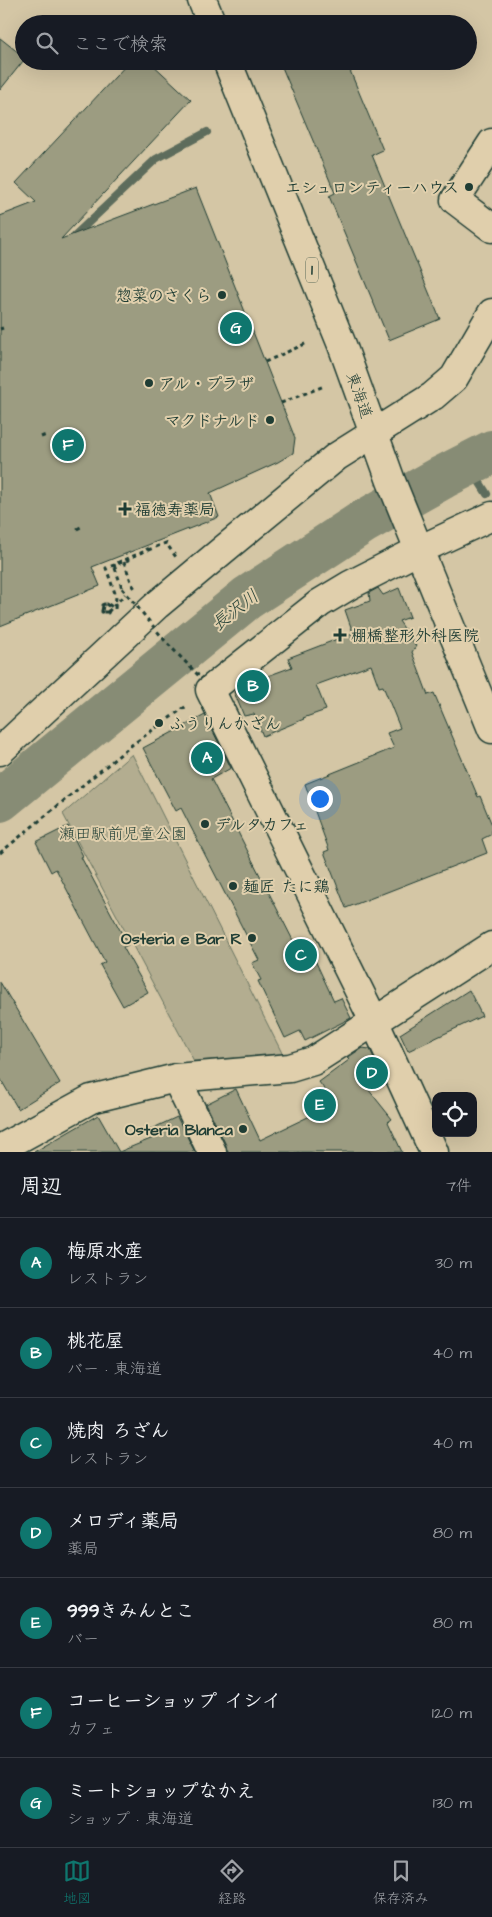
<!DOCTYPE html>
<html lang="ja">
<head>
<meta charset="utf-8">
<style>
  body { margin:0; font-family:"Architects Daughter","Klee One",sans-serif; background:#20242c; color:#f1f3f6 }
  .controls { position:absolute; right:15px; bottom:15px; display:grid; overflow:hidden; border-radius:10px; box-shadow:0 5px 20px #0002 }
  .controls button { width:45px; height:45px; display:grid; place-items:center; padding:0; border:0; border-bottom:1px solid #363941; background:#171b24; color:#f1f3f6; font:25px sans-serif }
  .you { position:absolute; left:319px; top:798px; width:18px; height:18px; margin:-12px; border:4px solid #fff; border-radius:50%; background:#1a73e8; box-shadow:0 0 0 8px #1a73e833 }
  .badge { display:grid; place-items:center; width:32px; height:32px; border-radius:50%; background:#0f766e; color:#fff; font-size:16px; font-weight:700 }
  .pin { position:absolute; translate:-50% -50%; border:2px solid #fff; box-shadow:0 1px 5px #0006 }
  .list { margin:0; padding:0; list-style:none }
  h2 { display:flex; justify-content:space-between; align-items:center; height:65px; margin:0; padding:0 20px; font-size:21px }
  h2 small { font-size:16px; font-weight:400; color:#9ea1a6 }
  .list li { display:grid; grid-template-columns:32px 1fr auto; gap:15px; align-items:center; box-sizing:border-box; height:90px; padding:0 20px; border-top:1px solid #363941 }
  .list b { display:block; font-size:19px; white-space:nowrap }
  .list p { margin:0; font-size:16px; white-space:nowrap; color:#9ea1a6 }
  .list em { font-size:16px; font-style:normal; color:#9ea1a6 }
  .icon { flex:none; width:28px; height:28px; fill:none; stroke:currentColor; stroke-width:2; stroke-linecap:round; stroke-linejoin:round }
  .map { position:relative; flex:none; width:492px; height:1152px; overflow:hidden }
  .search { position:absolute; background:#171b24; box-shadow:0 5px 20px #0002; left:15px; right:15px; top:15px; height:55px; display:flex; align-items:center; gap:12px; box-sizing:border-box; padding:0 18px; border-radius:28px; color:#9ea1a6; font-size:19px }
  .sheet { height:695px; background:#171b24 }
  nav { display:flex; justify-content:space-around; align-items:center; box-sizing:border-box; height:70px; border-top:1px solid #363941; background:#171b24; font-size:14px; color:#9ea1a6 }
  nav a { display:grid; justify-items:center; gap:2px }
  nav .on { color:#0f766e }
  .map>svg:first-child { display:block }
  .green { fill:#b3ad90; stroke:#697562 }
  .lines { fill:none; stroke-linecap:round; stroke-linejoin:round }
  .stream { stroke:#5d6c5b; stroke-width:8 }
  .river { stroke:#878c75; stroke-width:44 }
  .building { fill:#9c9c81; stroke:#1f3d34 }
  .minor-casing { stroke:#1f3d34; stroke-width:31 }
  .highway-casing { stroke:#1f3d34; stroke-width:31 }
  .path { stroke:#1f3d34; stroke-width:3; stroke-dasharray:4 4; stroke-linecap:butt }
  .minor { stroke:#e0cfac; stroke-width:28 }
  .highway { stroke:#e0cfac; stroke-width:28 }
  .path-bridge { stroke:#1f3d34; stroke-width:3; stroke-dasharray:4 4; stroke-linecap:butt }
  .poi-dot { fill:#1f3d34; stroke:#e0cfac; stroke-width:2 }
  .labels { text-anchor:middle; stroke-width:4; stroke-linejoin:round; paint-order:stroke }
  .shield { fill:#e0cfac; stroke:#596958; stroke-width:1 }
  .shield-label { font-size:15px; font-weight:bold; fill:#1f3d34 }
  .poi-label { font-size:16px; font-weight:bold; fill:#1f3d34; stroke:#e0cfac; text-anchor:start }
  .street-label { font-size:16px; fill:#1f3d34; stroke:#e0cfac }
  .park-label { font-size:16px; fill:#264339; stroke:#e0cfac }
  .water-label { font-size:18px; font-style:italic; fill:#29453a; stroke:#e0cfac }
</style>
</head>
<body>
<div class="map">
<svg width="492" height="1152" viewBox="0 0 492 1152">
  <rect width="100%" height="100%" fill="#d4c6a5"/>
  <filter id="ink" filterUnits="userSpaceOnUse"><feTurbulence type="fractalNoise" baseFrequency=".02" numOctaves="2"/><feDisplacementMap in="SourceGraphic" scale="10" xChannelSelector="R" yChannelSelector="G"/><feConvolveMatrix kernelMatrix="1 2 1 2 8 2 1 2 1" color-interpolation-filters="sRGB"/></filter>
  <g filter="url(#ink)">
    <path class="green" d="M132,754l151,301 -89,6 -131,-247z"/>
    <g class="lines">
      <g class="stream">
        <path d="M72,238l84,-79 51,-27"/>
        <path d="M476,460l16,-20"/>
        <path d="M468,464l19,30"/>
      </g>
      <path class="river" d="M0,800l247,-202 116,-76 80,-45 49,-25"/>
    </g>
    <g class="building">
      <path d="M0,38l24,19v3l-24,30z"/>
      <path d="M130,61h19l42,39 -130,139 135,-51 99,250 -2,15 -15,9 -68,31 9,24 -127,50 8,19 -100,40v-410l36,-14 -20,-19z"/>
      <path d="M295,61h51l37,89 -11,5 68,164 -51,21 -60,-144 6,-3 -53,-126z"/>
      <path d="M378,588l5,7 16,-7 11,29 -11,4 17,25 -4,6 16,43 6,-2 44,104 2,-1 12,29v9l-10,5 5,14 -141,55 -22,-56 5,-2 -24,-66 89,-36 -7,-15 13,-5 -17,-42 -4,1 -8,-22 -55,20 10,25 -23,8 1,1 -41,17 -9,-22 -10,2 -10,-24 10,-3 -1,-4 49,-18 -4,-9 65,-25 -8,-23 25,-9 -1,-8z"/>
      <path d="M205,715l26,53 -20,11 92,181 10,-4 21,45 7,-3 10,20 -46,23 -5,-10 -15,7 -27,-57 3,-1 -9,-17 7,-3 -78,-152 -5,3 -33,-63z"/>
      <path d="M68,826l15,30 -2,1 47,88 -5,2 25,45 -25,14 -23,-41 5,-3 -49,-93 -5,3 -15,-30z"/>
      <path d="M0,982l60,101 -42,26 -18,-31z"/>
      <path d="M469,990l13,26 -74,35 -8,-17z"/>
      <path d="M362,1048l8,1 8,18 -18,12 32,40 -4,3 14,30h-175l-1,-7 -20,-41 30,-15 24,51 75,-36 -16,-22 30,-22 -2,-2z"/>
      <path d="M98,1115l21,37h-85z"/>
      <path d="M177,1117l18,35h-76l34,-14 -4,-8z"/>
    </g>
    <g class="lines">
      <defs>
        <g id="minor">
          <path d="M492,143l-37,57 37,28"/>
          <path d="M0,751l157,-146 66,-55 113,-93 97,-61 21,-18 38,-65"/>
          <path d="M176,1078l36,74"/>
          <path d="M0,1149l91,-50 85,-21 114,-10 23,-7 179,-115"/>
          <path d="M434,1152l-59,-129 -165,-333 110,-87 30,-18 69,-35 73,-34"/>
        </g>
        <g id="highway">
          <path d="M202,0l10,24"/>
          <path d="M227,61l115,284 49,136 101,248"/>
        </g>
      </defs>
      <use href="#minor" class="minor-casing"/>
      <use href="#highway" class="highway-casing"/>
      <g class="path">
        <path d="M0,329l3,-1"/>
        <path d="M265,362l42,-19"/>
        <path d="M281,403l43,-17"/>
        <path d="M41,437l5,-2"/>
        <path d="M77,529l6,-3"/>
        <path d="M148,550l18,-7 10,14"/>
        <path d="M124,562l8,22 4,6"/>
        <path d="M115,568l7,20"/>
        <path d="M115,609l1,-13 -10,-28 22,-8 -2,-6"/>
        <path d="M108,612h-6l1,-7 3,-1 4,3 -2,6 -6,-1v-7l5,-2 8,6"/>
        <path d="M0,853l133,-109 55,-39"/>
      </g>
      <use href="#minor" class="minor"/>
      <use href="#highway" class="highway"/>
      <g class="path-bridge">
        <path d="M115,568l-1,-4 34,-14 -2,-4"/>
        <path d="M122,588l44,54 36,37"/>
        <path d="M108,612l17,-18"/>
      </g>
    </g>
  </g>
  <g class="poi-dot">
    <circle cx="469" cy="187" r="5"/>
    <circle cx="222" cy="295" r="5"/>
    <circle cx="149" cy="383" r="5"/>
    <circle cx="270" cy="420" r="5"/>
    <path d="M122.5 501.5h5v5h5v5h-5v5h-5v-5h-5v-5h5z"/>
    <path d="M337.5 627.5h5v5h5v5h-5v5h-5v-5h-5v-5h5z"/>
    <circle cx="159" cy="723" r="5"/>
    <circle cx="205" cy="824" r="5"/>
    <circle cx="233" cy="886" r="5"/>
    <circle cx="252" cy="938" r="5"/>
    <circle cx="243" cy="1129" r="5"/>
  </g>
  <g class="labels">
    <rect class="shield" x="306" y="257.5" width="12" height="25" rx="4"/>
    <g class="shield-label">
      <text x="312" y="275">1</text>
    </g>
    <g class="poi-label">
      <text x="459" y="193" text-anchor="end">エシュロンティーハウス</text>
      <text x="212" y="301" text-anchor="end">惣菜のさくら</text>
      <text x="159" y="389">アル・プラザ</text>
      <text x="260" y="426" text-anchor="end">マクドナルド</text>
      <text x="135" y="515">福徳寿薬局</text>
      <text x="351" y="641">棚橋整形外科医院</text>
      <text x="169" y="729">ふうりんかざん</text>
      <text x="215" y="830">デルタカフェ</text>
      <text x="243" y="892">麺匠 たに鶏</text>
      <text x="242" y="944" text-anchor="end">Osteria e Bar R</text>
      <text x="233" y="1135" text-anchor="end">Osteria Blanca</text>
    </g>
    <g class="street-label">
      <text transform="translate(360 395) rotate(70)" y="6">東海道</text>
    </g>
    <g class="park-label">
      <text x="123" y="839">瀬田駅前児童公園</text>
    </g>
    <g class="water-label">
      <text transform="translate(235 610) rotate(-38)" y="6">長沢川</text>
    </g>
  </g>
</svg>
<div class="controls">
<button><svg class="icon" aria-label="locate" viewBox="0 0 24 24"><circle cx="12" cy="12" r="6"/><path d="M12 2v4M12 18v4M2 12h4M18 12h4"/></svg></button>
</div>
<div class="you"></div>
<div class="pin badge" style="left:207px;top:758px">A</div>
<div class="pin badge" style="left:253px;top:686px">B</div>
<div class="pin badge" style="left:301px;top:955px">C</div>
<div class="pin badge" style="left:372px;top:1073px">D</div>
<div class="pin badge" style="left:320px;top:1105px">E</div>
<div class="pin badge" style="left:68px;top:445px">F</div>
<div class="pin badge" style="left:236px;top:328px">G</div>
<div class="search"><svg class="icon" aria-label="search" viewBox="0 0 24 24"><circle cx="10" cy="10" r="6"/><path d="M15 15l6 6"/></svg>ここで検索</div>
</div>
<section class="sheet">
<h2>周辺<small>7件</small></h2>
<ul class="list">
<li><span class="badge">A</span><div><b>梅原水産</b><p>レストラン</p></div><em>30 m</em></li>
<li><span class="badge">B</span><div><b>桃花屋</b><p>バー · 東海道</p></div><em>40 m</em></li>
<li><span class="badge">C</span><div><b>焼肉 ろざん</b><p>レストラン</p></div><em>40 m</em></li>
<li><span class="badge">D</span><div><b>メロディ薬局</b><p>薬局</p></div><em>80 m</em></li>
<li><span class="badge">E</span><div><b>999きみんとこ</b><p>バー</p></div><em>80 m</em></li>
<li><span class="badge">F</span><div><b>コーヒーショップ イシイ</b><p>カフェ</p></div><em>120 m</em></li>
<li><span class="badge">G</span><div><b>ミートショップなかえ</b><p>ショップ · 東海道</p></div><em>130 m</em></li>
</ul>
</section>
<nav>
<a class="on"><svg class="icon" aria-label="map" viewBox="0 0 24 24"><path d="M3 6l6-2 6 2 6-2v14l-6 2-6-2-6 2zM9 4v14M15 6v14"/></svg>地図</a>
<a><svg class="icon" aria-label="directions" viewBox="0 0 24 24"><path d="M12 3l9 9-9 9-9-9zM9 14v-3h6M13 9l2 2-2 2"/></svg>経路</a>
<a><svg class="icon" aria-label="saved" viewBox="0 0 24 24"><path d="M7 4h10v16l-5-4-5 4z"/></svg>保存済み</a>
</nav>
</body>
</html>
